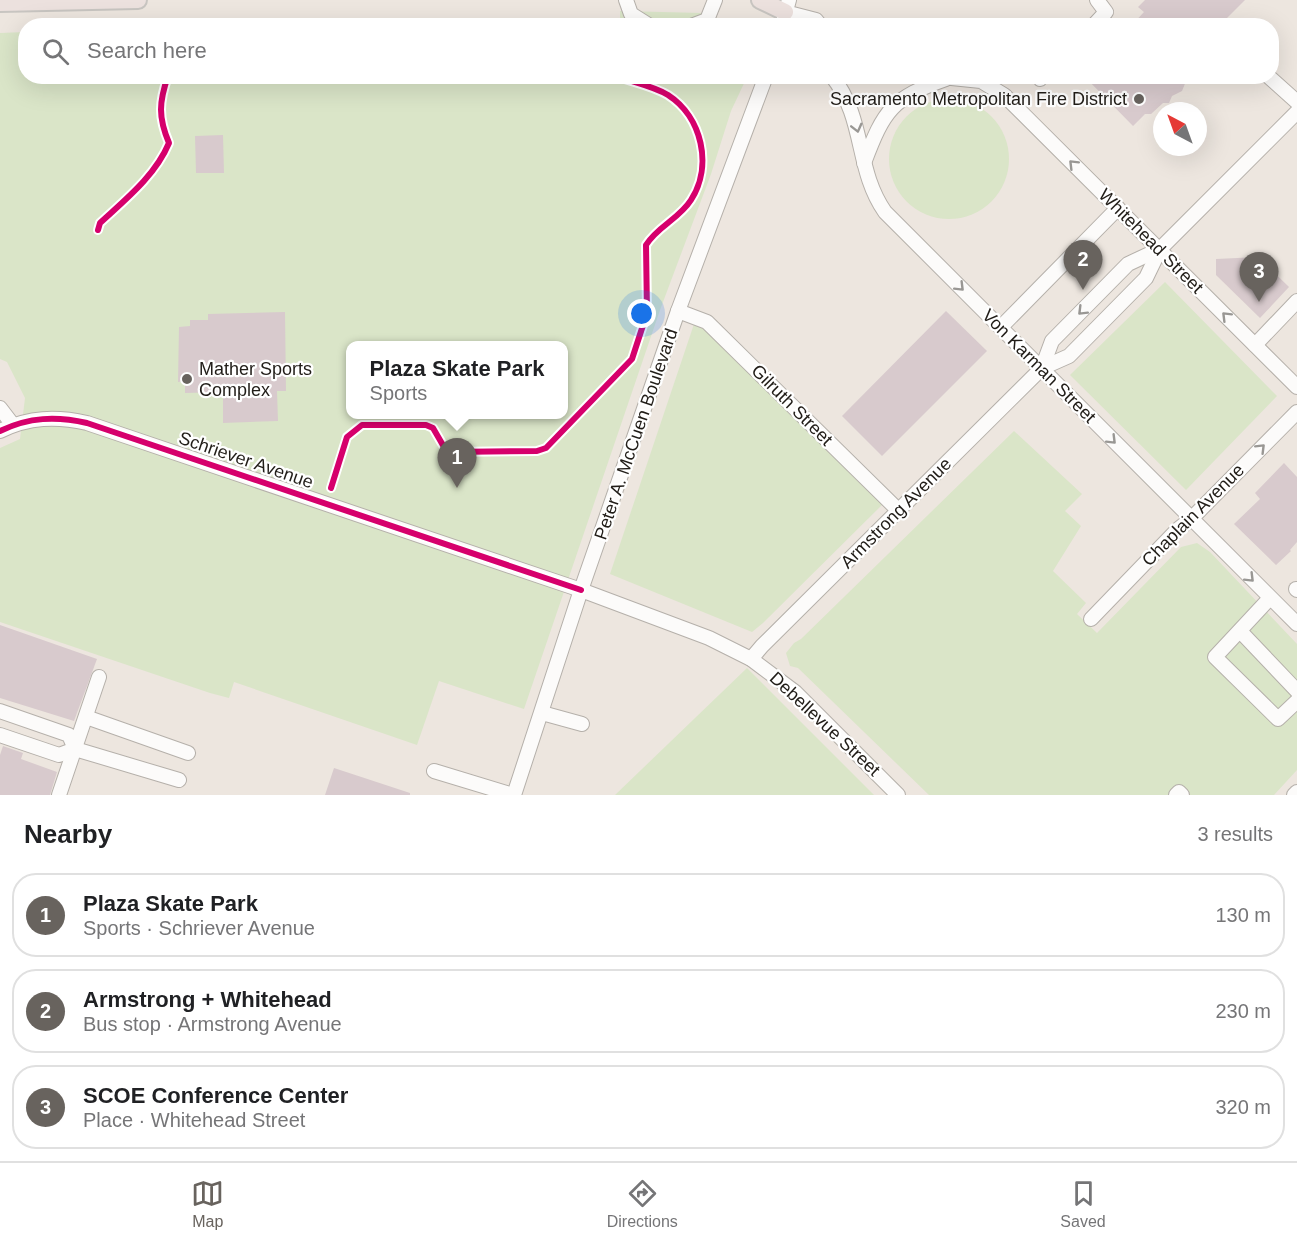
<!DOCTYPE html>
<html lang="en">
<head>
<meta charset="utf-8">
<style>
  body { margin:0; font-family:Helvetica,sans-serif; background:#f6f6f6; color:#202124 }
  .compass { position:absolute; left:1153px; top:102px; width:54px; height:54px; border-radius:50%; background:#fff; box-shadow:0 6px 24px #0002; rotate:319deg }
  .you { position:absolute; left:642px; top:314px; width:21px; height:21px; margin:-15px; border:4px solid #fff; border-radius:50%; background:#1a73e8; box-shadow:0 0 0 9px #1a73e833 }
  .badge { display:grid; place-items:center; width:39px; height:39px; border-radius:50%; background:#68635e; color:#fff; font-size:20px; font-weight:700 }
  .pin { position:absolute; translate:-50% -50px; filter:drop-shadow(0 2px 3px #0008) }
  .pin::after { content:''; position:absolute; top:32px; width:21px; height:18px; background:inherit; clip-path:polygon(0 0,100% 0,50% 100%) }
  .popup { position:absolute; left:346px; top:341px; width:222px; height:78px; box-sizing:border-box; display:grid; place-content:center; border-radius:12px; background:#fff; filter:drop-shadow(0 2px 4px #0005); font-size:20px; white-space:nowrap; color:#757577 }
  .popup b { font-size:22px; color:#202124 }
  .popup::after { content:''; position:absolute; left:50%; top:100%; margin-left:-12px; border:12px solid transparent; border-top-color:#fff }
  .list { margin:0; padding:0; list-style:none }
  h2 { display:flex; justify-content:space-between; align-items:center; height:78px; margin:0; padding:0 24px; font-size:26px }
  h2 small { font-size:20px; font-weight:400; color:#757577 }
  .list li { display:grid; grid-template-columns:39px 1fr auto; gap:18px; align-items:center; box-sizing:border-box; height:84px; margin:0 12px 12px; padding:0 12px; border:2px solid #e0e0e0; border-radius:24px }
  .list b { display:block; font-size:22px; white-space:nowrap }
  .list p { margin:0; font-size:20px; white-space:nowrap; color:#757577 }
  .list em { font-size:20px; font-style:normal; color:#757577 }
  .icon { flex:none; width:33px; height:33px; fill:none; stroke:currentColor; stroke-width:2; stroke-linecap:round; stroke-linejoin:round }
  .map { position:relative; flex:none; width:1297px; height:795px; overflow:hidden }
  .search { position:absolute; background:#fff; box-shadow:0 6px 24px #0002; left:18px; right:18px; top:18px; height:66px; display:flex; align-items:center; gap:15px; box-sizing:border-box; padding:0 21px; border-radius:24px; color:#757577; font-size:22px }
  .sheet { height:366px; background:#fff }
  nav { display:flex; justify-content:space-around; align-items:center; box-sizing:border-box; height:84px; border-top:2px solid #e0e0e0; background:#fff; font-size:16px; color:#757577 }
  nav a { display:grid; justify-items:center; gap:3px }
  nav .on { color:#68635e }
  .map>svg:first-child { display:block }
  .green { fill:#dae5c8; fill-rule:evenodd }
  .building { fill:#d8cacd }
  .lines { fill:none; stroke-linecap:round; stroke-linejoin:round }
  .minor-casing { stroke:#b5b0aa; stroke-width:16 }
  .major-casing { stroke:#c8c5c1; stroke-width:20 }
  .minor { stroke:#fcfbfa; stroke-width:14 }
  .major { stroke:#ece1de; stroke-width:16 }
  .cycleway-casing { stroke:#fff; stroke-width:10 }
  .cycleway { stroke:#d6006c; stroke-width:6 }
  .oneway { stroke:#999794 }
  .poi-dot { fill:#68635e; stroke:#fff; stroke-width:2 }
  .labels { text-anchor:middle; stroke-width:4.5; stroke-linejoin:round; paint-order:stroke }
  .poi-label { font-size:18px; fill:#211d18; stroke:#fff; text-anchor:end }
  .street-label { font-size:18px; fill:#211d18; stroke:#fff }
</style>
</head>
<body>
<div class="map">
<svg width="1297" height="795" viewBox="0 0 1297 795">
  <rect width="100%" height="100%" fill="#ede6df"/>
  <g class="green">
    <path d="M620,11l83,2 10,7 21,5 -303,1 189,-5z"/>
    <path d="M25,32l1,44 721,1 -16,34 -20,63 -51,136 -136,399 -85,-28 -22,64 -183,-63 -5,16 -19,-5 -210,-71v-174l20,-9 5,-41 -18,-36 -7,-3v-326zM350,346h214v68h-214z"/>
    <circle cx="949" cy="159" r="60"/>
    <path d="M1165,282l112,114 -91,94 -116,-115z"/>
    <path d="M696,318l192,181 -125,124 -11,9 -142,-58z"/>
    <path d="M1014,431l68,63 -17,17 16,15 -28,45 33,32 -9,11 20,19 84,-86 16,-4 13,9 87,92v126l-23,25h-345l-131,-127 -8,-2 -4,-13 8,-10 7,-4z"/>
    <path d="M747,668l127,127h-259z"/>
  </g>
  <g class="building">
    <path d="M1145,0h100l-26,26h-88l13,-14 -6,-5z"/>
    <path d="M1084,76h104l-6,15 -10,5 -3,7h-6l-12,11h-6l-12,12z"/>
    <path d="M223,135l1,38h-28l-1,-37z"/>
    <path d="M1258,257l31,30 -29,31 -44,-43v-16z"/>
    <path d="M946,311l41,40 -105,105 -40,-40z"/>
    <path d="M285,312l1,79h-9l1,30 -55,2v-31l-38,1v-12l-7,1 1,-55 11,-1v-6h18v-6z"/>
    <path d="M1284,463l13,14v65l-7,8 1,1 -15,14 -42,-41 26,-25 -5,-6z"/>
    <path d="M0,625l97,34 -23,62 -74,-23z"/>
    <path d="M3,746l20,7 -2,6 36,13 -7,23h-50v-40z"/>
    <path d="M334,768l76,25v2h-85z"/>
  </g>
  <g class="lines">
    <defs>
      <g id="minor">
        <path d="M626,0l5,14 19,12"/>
        <path d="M785,12l31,8 5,6"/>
        <path d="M691,26l16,-6 8,-20"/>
        <path d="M782,26l7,-26"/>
        <path d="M1093,26l13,-14 -9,-12"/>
        <path d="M832,76c34,44 23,93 53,136l412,412"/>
        <path d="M932,76l49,5 23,14 293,292"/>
        <path d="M1268,76l29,26"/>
        <path d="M1040,79l2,-3"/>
        <path d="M864,163c20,-53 28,-65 82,-84"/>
        <path d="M678,311l29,11 192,189"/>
        <path d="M1001,327l117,-119"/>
        <path d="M1255,345l42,-44"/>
        <path d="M1042,368l10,-27 76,-77 32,-15"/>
        <path d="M0,408l13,17"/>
        <path d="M0,431c29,-14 56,-15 87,-8l494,167 128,48 42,21 44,33 103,103"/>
        <path d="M1296,589l1,1"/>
        <path d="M1270,598l-55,59 63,62 19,-18"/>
        <path d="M1091,619l86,-89 14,-11 106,-107"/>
        <path d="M1240,631l57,60"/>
        <path d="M751,659l11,-13 280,-278 27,-12 77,-78 14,-29 137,-137"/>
        <path d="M0,711l69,24 6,14"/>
        <path d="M542,713l40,11"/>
        <path d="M86,717l102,36"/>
        <path d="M0,735l59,20 16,-6 104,31"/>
        <path d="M434,771l79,24"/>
        <path d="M59,795l40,-118"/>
        <path d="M514,795l67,-205 97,-279 88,-235"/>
        <path d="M1176,795l3,-3 3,3"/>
        <path d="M1294,795l3,-3"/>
      </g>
      <g id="major">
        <path d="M760,0l25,12"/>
        <path d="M0,3l138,-3"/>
      </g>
    </defs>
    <use href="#minor" class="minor-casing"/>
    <use href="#major" class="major-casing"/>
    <use href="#minor" class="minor"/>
    <use href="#major" class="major"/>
    <defs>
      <g id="cycleway">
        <path d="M98,230l2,-7c26,-24 55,-47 69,-80 -11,-26 -10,-41 -1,-67"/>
        <path d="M0,431c29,-14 56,-15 87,-8l494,167"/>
        <path d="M331,488l16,-51 15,-12h64l7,3 11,19 5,5 88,-1 9,-3 86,-89 15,-46 -1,-68c12,-19 33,-26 45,-45 22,-34 11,-83 -23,-105 -15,-9 -36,-13 -52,-19"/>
      </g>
    </defs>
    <use href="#cycleway" class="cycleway-casing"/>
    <use href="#cycleway" class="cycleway"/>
  </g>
  <defs><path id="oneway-chevron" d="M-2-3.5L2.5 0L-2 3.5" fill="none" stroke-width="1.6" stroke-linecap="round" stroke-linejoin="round" transform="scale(1.5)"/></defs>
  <g class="oneway">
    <use href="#oneway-chevron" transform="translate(857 128) rotate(76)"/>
    <use href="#oneway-chevron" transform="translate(1073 164) rotate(-135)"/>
    <use href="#oneway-chevron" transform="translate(960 287) rotate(45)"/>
    <use href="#oneway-chevron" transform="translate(1082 311) rotate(135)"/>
    <use href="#oneway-chevron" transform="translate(1226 316) rotate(-135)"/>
    <use href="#oneway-chevron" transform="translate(1112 440) rotate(45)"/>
    <use href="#oneway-chevron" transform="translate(1261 448) rotate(-45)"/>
    <use href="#oneway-chevron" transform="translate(1250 578) rotate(45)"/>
  </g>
  <g class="poi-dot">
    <circle cx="1139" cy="99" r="6"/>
    <circle cx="187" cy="379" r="6"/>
  </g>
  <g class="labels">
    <g class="poi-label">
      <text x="1127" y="105">Sacramento Metropolitan Fire District</text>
      <text x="199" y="375" text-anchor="start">Mather Sports<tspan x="199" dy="21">Complex</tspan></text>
    </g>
    <g class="street-label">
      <text transform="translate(1151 241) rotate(45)" y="6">Whitehead Street</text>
      <text transform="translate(1039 366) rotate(45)" y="6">Von Karman Street</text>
      <text transform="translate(792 405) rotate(45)" y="6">Gilruth Street</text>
      <text transform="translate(636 434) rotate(-71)" y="6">Peter A. McCuen Boulevard</text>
      <text transform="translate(246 460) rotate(19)" y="6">Schriever Avenue</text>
      <text transform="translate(896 513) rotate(-45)" y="6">Armstrong Avenue</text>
      <text transform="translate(1193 515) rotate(-45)" y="6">Chaplain Avenue</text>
      <text transform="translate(825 724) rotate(43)" y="6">Debellevue Street</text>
    </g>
  </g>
</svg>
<svg class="compass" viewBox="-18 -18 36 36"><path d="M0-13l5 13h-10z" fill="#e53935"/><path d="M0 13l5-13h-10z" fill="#757577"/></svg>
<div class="you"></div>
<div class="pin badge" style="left:457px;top:488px">1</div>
<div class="popup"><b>Plaza Skate Park</b>Sports</div>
<div class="pin badge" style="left:1083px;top:290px">2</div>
<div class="pin badge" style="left:1259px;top:302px">3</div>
<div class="search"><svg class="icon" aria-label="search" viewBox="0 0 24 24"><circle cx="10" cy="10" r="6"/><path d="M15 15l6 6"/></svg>Search here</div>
</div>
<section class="sheet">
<h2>Nearby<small>3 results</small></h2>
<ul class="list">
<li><span class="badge">1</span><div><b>Plaza Skate Park</b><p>Sports · Schriever Avenue</p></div><em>130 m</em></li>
<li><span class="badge">2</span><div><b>Armstrong + Whitehead</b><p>Bus stop · Armstrong Avenue</p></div><em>230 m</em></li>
<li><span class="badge">3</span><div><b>SCOE Conference Center</b><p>Place · Whitehead Street</p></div><em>320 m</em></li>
</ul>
</section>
<nav>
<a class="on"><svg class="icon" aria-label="map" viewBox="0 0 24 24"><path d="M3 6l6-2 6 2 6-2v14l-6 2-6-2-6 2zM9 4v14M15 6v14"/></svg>Map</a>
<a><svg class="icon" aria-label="directions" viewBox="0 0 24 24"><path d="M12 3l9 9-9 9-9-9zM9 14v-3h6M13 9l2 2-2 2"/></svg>Directions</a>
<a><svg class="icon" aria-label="saved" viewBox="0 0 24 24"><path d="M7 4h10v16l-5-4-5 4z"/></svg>Saved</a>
</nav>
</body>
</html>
